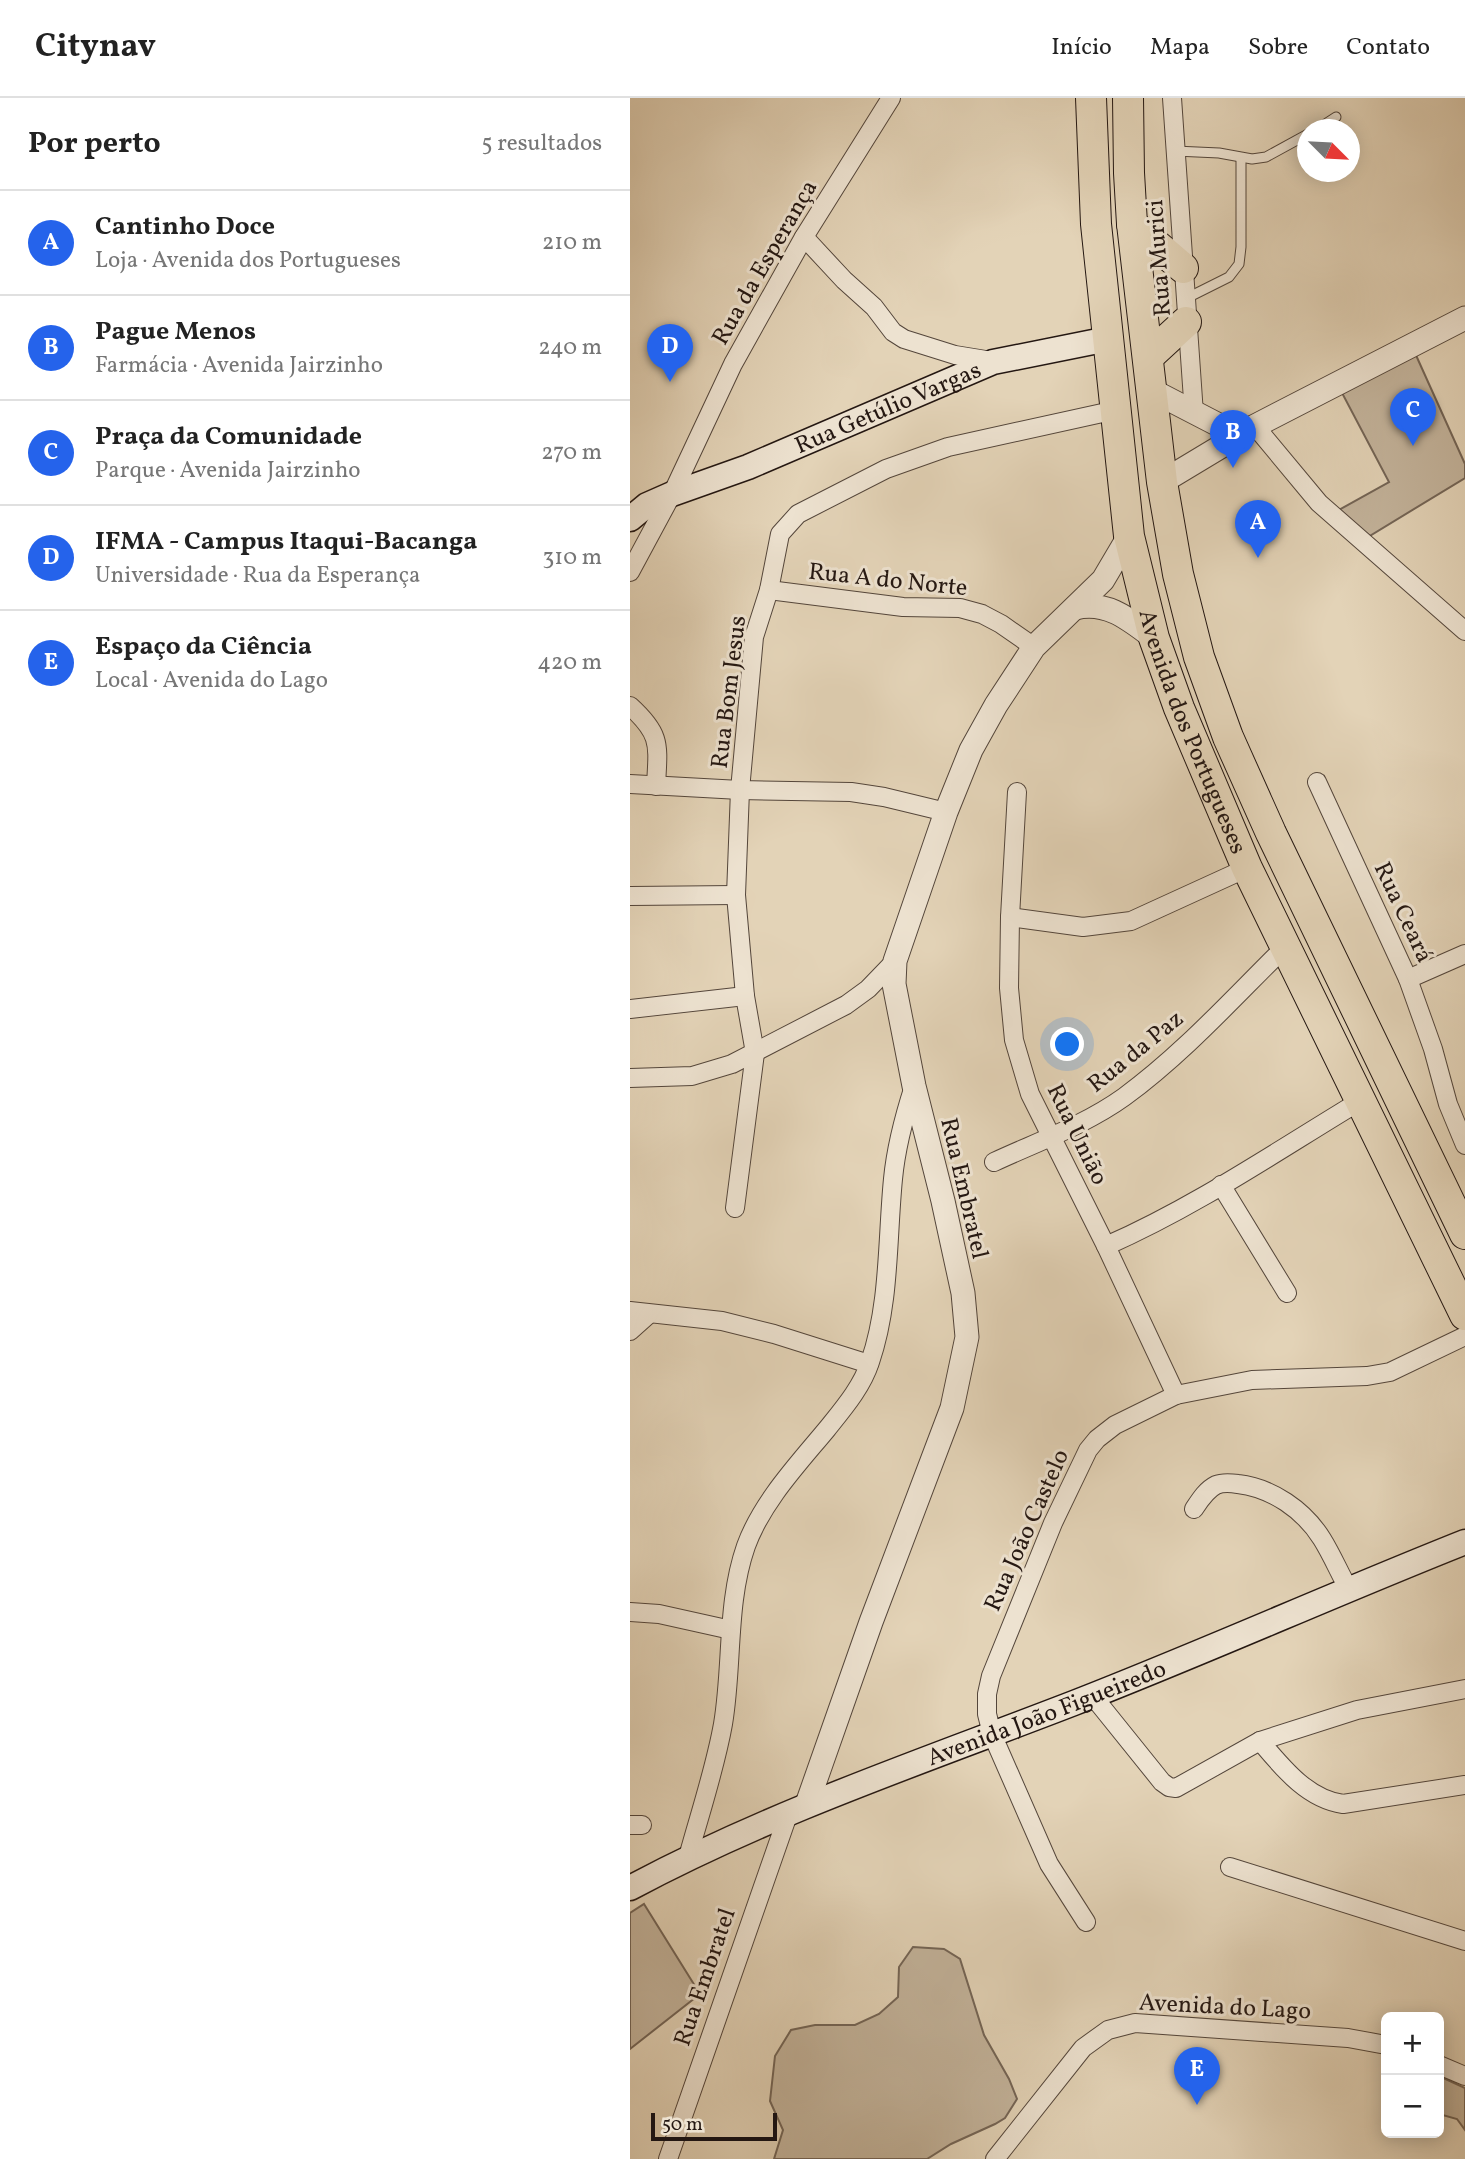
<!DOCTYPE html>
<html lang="pt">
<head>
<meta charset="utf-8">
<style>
  body { margin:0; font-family:Vollkorn,serif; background:#f6f6f6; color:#222 }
  .controls { position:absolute; right:21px; bottom:21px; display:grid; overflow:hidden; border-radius:10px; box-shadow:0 4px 18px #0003 }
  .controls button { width:63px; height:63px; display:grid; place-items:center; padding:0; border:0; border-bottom:2px solid #e0e0e0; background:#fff; color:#222; font:35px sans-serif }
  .compass { position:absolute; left:667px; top:21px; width:63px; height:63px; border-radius:50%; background:#fff; box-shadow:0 4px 18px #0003; rotate:114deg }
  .scale { position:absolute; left:21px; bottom:18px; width:126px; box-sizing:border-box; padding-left:7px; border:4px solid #241712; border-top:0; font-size:19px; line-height:24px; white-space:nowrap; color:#241712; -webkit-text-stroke:5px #ede2d0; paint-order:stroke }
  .you { position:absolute; left:438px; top:947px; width:24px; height:24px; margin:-18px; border:5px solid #fff; border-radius:50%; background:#1a73e8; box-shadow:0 0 0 10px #1a73e833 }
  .badge { display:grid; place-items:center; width:46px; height:46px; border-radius:50%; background:#2563eb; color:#fff; font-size:23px; font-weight:700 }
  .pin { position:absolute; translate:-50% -58px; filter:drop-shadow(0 2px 4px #0008) }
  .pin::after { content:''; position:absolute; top:37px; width:24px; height:21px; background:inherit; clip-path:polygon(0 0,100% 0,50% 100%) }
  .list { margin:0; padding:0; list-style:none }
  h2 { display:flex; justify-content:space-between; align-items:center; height:91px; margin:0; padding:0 28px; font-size:30px }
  h2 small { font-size:23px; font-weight:400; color:#767676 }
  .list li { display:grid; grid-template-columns:46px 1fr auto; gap:21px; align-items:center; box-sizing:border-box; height:105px; padding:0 28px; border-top:2px solid #e0e0e0 }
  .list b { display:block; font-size:26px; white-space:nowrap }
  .list p { margin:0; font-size:23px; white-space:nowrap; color:#767676 }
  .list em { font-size:23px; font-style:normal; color:#767676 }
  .map { position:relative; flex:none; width:835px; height:2061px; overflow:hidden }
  header { display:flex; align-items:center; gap:42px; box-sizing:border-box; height:98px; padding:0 35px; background:#fff; border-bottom:2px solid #e0e0e0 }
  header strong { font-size:33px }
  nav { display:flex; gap:38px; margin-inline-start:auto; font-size:24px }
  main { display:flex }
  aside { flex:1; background:#fff }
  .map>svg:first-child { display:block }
  .green { fill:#c3b39b; stroke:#746556; stroke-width:2 }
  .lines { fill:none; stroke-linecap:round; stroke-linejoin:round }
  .service-casing { stroke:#54463b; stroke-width:11 }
  .minor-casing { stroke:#54463b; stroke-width:20 }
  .tertiary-casing { stroke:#54463b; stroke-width:25 }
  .secondary-casing { stroke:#241712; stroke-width:27 }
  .trunk-casing { stroke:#241712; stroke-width:32 }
  .service { stroke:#ede2d0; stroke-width:9 }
  .minor { stroke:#ede2d0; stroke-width:18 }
  .tertiary { stroke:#ede2d0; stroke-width:23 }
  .secondary { stroke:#ede2d0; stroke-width:24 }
  .trunk { stroke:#e3d3b7; stroke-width:30 }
  .labels { text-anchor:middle; stroke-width:6; stroke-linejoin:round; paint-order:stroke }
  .street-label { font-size:24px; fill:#241712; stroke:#ede2d0 }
</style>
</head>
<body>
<header>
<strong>Citynav</strong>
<nav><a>Início</a><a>Mapa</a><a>Sobre</a><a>Contato</a></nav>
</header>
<main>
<aside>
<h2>Por perto<small>5 resultados</small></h2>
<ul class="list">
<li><span class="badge">A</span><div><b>Cantinho Doce</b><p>Loja · Avenida dos Portugueses</p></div><em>210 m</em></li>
<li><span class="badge">B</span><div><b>Pague Menos</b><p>Farmácia · Avenida Jairzinho</p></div><em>240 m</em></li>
<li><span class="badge">C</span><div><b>Praça da Comunidade</b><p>Parque · Avenida Jairzinho</p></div><em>270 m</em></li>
<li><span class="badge">D</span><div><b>IFMA - Campus Itaqui-Bacanga</b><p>Universidade · Rua da Esperança</p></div><em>310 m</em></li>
<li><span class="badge">E</span><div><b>Espaço da Ciência</b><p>Local · Avenida do Lago</p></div><em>420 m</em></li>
</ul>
</aside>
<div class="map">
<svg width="835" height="2061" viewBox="0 0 835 2061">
  <rect width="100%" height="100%" fill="#e3d3b7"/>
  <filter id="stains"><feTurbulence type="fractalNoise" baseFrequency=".00286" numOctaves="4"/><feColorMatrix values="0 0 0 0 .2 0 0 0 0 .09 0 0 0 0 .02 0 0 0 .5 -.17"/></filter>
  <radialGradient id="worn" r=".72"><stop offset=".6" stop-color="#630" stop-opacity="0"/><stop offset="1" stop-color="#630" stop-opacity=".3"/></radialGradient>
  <g class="green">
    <path d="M785,255l50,111v14l-97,59 -31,-26 52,-29 -48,-91z"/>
    <path d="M14,1806l56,90 -70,55v-136z"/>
    <path d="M283,1849l31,2 16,10 24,76 25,44 8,20 -12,19 -10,6 -44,20 -24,15h-153l9,-29 -13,-29 5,-45 16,-26 24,-5h40l24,-11 19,-17 1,-30z"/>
    <path d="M809,1978l26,12v42l-8,-11 -18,-5z"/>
  </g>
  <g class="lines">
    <defs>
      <g id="service">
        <path d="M686,32l20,-13"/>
        <path d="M545,53l44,2 33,6 14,-2 42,-23"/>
        <path d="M557,200l42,-21 10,-13 2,-17v-89"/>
      </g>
      <g id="minor">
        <path d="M542,0l22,316"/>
        <path d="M174,139l40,43 30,27 19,25 11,7 51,16 37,6"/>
        <path d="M625,328l64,77 146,128"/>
        <path d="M0,474l42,-78 61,-130 71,-127 87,-139"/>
        <path d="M139,492l134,17 57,1 22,6 19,10 33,23"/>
        <path d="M0,608c32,29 28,39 26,80"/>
        <path d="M687,684l91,197 25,70 15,55 17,41"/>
        <path d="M0,686l110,6 111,2 33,5 62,15"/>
        <path d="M387,694l-7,125 -1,71 5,52 16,54 76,152 70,149"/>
        <path d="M0,798l106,-1"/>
        <path d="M380,819l73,10 48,-6 116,-53"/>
        <path d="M778,881l57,-25"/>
        <path d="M0,911l115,-13"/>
        <path d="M0,980l62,-2 40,-12 114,-59 22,-16 27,-28"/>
        <path d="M364,1064c43,-20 91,-37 130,-65 59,-43 109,-99 161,-150"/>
        <path d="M591,1087l66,108"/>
        <path d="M105,1110l20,-155 -10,-57 -9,-101 4,-105 14,-153 15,-47 11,-56 18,-20 88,-45 62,-22 168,-37"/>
        <path d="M476,1148c89,-39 171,-95 254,-145"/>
        <path d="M0,1213l92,10 52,13 95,30"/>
        <path d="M0,1233l19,-17"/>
        <path d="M564,1411c6,-9 12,-19 22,-24 7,-3 15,-2 22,-1 34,4 66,26 84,55 10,16 17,33 26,49"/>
        <path d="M0,1514l29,2 72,16"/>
        <path d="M462,1597l70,87 7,5 7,1 84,-47 97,-31 108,-21"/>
        <path d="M630,1643c22,26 47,58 83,63l122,-19"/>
        <path d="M0,1727h12"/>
        <path d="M58,1759c12,-44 27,-88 35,-133 10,-59 3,-121 23,-178 16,-44 52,-82 81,-117 16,-20 35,-42 43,-67 20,-58 17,-122 23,-183 3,-32 11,-62 21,-93"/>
        <path d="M600,1769l235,74"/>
        <path d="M456,1824l-37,-58 -57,-130 -5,-20v-20l4,-18 62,-153 35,-73 9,-11 18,-14 61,-30 76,-15 115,-4 23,-4 75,-36"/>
        <path d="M809,1967l26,11"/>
        <path d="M38,2061l121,-347"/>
        <path d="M365,2061l88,-111 25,-18 27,-7 213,15 38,7"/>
      </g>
      <g id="tertiary">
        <path d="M521,292l87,45"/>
        <path d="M532,384l93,-56 210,-108"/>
        <path d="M445,510c32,-8 55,12 79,30"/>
        <path d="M177,1706l64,-182 81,-214 15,-71 -4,-44 -20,-92 -29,-115 -20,-102 1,-23 51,-149 25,-62 25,-45 38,-58 69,-67 26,-44"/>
      </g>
      <g id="secondary">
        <path id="s1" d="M0,421l17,-14 25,-11 76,-27 245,-105 115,-23"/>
        <path id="s2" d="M0,1790c142,-76 294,-127 444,-185 131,-51 260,-109 391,-161"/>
      </g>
      <g id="trunk">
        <path id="s3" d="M461,0l5,126 33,312 25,102 25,70 68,160 218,447"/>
        <path d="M498,0l1,75 3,51 30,258 16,92 21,83 29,80 43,96 194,401"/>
        <path d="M502,126l51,44"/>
        <path d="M518,259l38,-35"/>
      </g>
    </defs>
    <use href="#service" class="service-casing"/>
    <use href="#minor" class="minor-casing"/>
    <use href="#tertiary" class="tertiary-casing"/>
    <use href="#secondary" class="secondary-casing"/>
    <use href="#trunk" class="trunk-casing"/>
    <use href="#service" class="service"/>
    <use href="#minor" class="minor"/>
    <use href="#tertiary" class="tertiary"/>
    <use href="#secondary" class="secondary"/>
    <use href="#trunk" class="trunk"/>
  </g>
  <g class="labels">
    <g class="street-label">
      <text transform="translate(528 160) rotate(-94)" y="8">Rua Murici</text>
      <text transform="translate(134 164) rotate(-60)" y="8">Rua da Esperança</text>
      <text dy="8" stroke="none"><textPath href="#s1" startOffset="282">Rua Getúlio Vargas</textPath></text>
      <text transform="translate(258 481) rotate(6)" y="8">Rua A do Norte</text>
      <text transform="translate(98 594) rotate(-83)" y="8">Rua Bom Jesus</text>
      <text dy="8" stroke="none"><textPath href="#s3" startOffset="646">Avenida dos Portugueses</textPath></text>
      <text transform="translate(774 814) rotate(65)" y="8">Rua Ceará</text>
      <text transform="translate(505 953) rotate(-39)" y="8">Rua da Paz</text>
      <text transform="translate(448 1036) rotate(64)" y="8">Rua União</text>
      <text transform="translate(335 1090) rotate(77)" y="8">Rua Embratel</text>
      <text transform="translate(396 1432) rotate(-66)" y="8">Rua João Castelo</text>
      <text dy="8" stroke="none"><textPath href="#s2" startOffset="452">Avenida João Figueiredo</textPath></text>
      <text transform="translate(74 1879) rotate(-71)" y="8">Rua Embratel</text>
      <text transform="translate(595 1908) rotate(3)" y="8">Avenida do Lago</text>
    </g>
  </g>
  <rect width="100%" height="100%" filter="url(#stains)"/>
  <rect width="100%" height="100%" fill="url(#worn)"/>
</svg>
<div class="controls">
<button>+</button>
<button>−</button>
</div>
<svg class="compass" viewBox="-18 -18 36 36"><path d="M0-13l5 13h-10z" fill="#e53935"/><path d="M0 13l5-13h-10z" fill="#767676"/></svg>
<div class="scale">50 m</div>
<div class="you"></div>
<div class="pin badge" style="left:628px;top:460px">A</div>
<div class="pin badge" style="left:603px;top:370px">B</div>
<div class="pin badge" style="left:783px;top:348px">C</div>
<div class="pin badge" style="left:40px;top:284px">D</div>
<div class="pin badge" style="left:567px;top:2007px">E</div>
</div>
</main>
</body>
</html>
